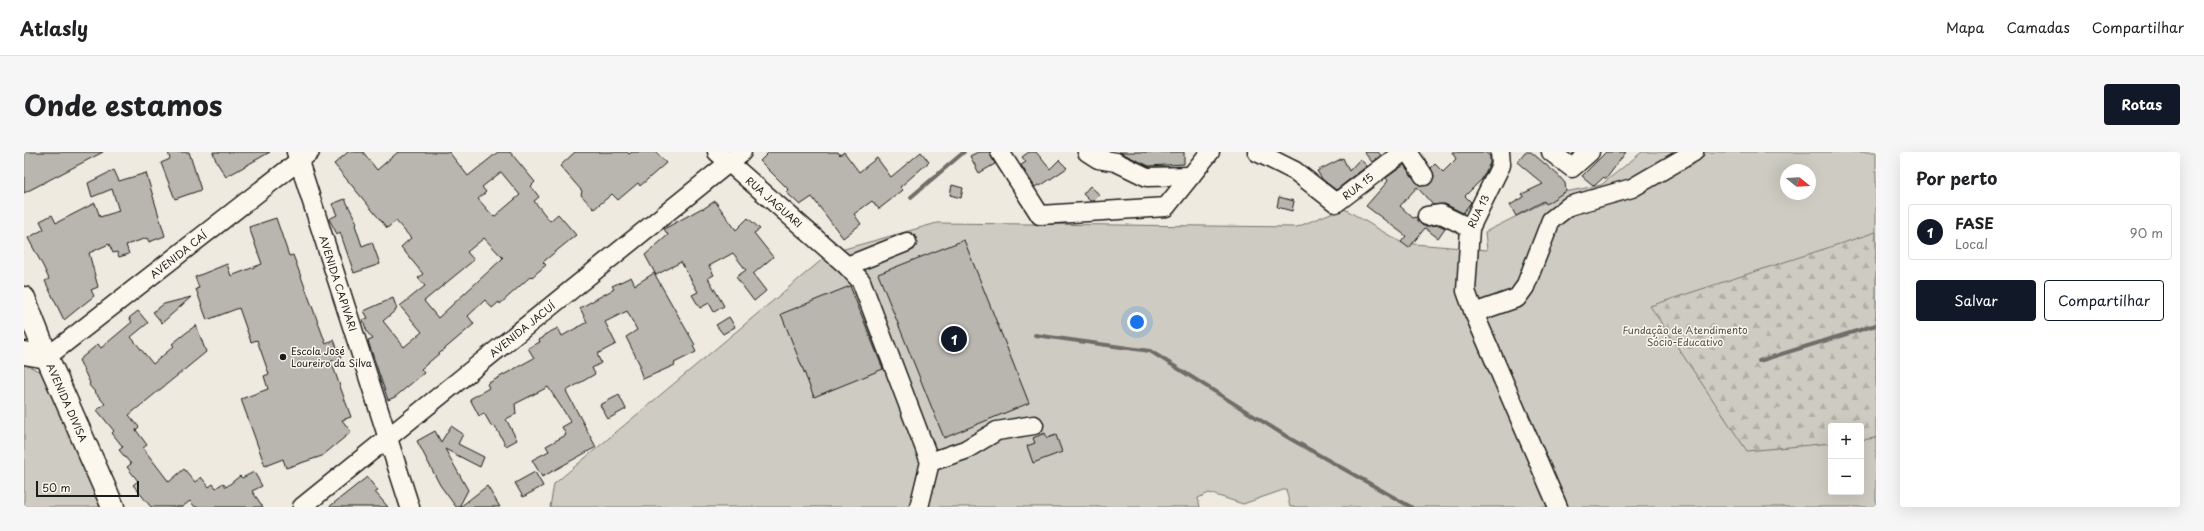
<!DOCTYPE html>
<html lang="pt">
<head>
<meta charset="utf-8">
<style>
  body { margin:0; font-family:"Playpen Sans",sans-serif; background:#f6f6f6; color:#202124 }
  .controls { position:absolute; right:12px; bottom:12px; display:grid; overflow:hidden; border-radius:4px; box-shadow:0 4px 16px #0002 }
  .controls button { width:36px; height:36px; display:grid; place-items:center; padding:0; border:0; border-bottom:1px solid #e0e0e0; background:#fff; color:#202124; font:20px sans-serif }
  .compass { position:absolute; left:1756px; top:12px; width:36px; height:36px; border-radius:50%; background:#fff; box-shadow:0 4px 16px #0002; rotate:108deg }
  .scale { position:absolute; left:12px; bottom:10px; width:103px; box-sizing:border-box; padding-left:4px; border:2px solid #1c1c1c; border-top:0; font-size:11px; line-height:14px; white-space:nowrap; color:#1c1c1c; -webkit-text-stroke:3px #fbf7ec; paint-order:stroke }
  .you { position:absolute; left:1113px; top:170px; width:14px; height:14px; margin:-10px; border:3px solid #fff; border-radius:50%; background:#1a73e8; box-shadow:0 0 0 6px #1a73e833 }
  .badge { display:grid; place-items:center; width:26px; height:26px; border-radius:50%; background:#111827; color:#fff; font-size:13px; font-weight:700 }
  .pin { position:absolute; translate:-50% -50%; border:2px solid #fff; box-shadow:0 1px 4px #0006 }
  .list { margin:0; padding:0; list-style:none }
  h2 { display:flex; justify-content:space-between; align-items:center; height:52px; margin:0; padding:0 16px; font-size:17px }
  h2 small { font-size:13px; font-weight:400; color:#757577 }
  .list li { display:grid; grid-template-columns:26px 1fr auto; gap:12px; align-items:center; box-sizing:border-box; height:56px; margin:0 8px 8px; padding:0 8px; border:1px solid #e0e0e0; border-radius:4px }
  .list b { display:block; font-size:15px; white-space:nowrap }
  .list p { margin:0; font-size:13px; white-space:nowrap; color:#757577 }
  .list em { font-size:13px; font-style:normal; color:#757577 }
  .actions { display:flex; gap:8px; padding:12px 16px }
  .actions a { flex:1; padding:9px 0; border:1px solid #111827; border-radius:4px; text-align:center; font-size:14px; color:#111827 }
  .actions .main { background:#111827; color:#fff }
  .map { position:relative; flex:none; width:1852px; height:355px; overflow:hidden; border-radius:4px }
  header { display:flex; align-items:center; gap:24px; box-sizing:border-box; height:56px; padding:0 20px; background:#fff; border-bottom:1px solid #e0e0e0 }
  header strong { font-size:19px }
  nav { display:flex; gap:22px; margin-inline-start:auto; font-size:14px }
  .intro { display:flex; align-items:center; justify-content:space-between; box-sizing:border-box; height:96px; padding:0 24px }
  h1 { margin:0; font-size:28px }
  .button { padding:10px 18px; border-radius:4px; background:#111827; color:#fff; font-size:14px; font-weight:700 }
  main { display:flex; gap:24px; padding:0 24px }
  aside { flex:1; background:#fff; border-radius:4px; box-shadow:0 4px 16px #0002 }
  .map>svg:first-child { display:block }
  .green { fill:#ceccc2; stroke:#75746f; fill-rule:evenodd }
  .forest { fill:url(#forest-firs); stroke:#75746f }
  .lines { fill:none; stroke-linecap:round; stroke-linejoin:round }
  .stream { stroke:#6f6d69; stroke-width:4 }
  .building { fill:#b9b6af; stroke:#1c1c1c; fill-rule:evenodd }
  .minor-casing { stroke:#1c1c1c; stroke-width:21 }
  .major-casing { stroke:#1c1c1c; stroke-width:25 }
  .minor { stroke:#fbf7ec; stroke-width:18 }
  .major { stroke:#fbf7ec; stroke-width:22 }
  .poi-dot { fill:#1c1c1c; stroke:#fbf7ec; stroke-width:1.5 }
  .labels { text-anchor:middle; stroke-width:3; stroke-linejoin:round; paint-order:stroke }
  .street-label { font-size:10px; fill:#1c1c1c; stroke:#fbf7ec }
  .park-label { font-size:10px; fill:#51514e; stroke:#fbf7ec }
  .poi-label { font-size:10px; fill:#1c1c1c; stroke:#fbf7ec; text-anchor:start }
</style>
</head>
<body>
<header>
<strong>Atlasly</strong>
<nav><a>Mapa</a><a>Camadas</a><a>Compartilhar</a></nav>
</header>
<div class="intro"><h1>Onde estamos</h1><a class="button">Rotas</a></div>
<main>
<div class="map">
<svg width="1852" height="355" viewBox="0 0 1852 355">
  <defs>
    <pattern id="forest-firs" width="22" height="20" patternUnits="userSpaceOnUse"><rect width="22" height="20" fill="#ceccc2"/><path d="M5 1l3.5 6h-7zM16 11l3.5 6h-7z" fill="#b0afa6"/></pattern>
  </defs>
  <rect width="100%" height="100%" fill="#eeeadf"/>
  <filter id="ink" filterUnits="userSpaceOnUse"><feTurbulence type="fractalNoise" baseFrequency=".025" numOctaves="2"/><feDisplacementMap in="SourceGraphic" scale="8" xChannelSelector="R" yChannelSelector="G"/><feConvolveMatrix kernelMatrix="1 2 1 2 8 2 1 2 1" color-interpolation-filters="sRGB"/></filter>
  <g filter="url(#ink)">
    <g class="green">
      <path d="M1618,0h234v355h-586l-4,-18 -43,15 -34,-11 -11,5 2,9h-650l4,-23 276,-231 107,-30 360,4 46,-19 59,35 85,7 -2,-18 80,-40 36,-7zM1762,18h24v24h-24zM1807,274h30v66h-30z"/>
      <path d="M0,212l21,10 58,133h-79z"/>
    </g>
    <path class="forest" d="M1852,80v206l-15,2v-14h-30v17l-84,8 -97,-145z"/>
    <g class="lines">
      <g class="stream">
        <path d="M887,45l53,-45"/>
        <path d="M1011,183l115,16 139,87 122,69"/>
        <path d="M1735,209l117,-36"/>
      </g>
    </g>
    <g class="building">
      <path d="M0,0h79l-79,41z"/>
      <path d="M144,0h21l12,38 -26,9 -14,-36 9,-4z"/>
      <path d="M189,0h57l-44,25 -10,-16z"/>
      <path d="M324,0h15l14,18 21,-18h51l19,24 30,-24h12l25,30 -4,4 8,11 -5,4 16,20 8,-7 18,21 -33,27 3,3 -14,12 -1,-1 -31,28 -1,-2 -7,6 -7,-8 -17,16 6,8 -53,45 3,4 -29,24 -7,3 -20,-59 5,-2 -6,-7 -4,-12 5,-2 -4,-7 29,-13 4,11 -14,12 21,26 18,-15 -22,-26 25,-20 -7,-8 5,-4 -22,-27 10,-9 -15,-17 -9,7 -53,-64zM477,20l19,23 -26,22 -16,-18 8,-7 -4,-5zM460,86l19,20 -65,60 -14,-17 50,-41 -7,-8z"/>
      <path d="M551,0h52l2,2 3,-2h24l10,11 -26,23 -2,-3 -20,17 -6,-6 -18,15 -13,-14 1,-4 -22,-25z"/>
      <path d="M745,0h69l2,3 4,-3 15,20 18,-14 14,19 30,-25 8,10 -29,25 3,3 -24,19 -7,-8 -18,13 7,10 -18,14 -31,-41 -12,8 -14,-13 3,-2 -29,-29z"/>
      <path d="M954,0h12l5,12 -16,9 -9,-17z"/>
      <path d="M1005,0h7l14,17 9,-9 8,8 -27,18 -2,-1 -3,2 -14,-22 5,-3 -4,-5z"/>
      <path d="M1095,0h65v12l-35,2z"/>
      <path d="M1340,0h14l3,3 -9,7z"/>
      <path d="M1428,0h33l5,4v7l-8,16 -17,17 6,6 -8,11 -18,-9 -12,1 -16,-18 -17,19 13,12 4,-1 2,5 4,4 16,-1 6,3 -7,10 -13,-10 -16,20 -8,-6 5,-6 -40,-30 22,-25 -2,-3 18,-13 15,20h10l5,-9 -3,-8 4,-4 8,8 13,-13z"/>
      <path d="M1501,0h6l27,23 7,8 1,8 -20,13 -2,-3 -28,15 -6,-11 14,-8 -2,-3 21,-10 -26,-22z"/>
      <path d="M1582,0h20l-20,27 -2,-2 -10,9 -12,-10z"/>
      <path d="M1319,6l6,13 11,-12 7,7 -31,24 -13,-10 -6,-9z"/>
      <path d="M90,18l5,11 27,-8 19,63 -16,6 -2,-4 -21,7 3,9 -10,3 -2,-5 -4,1 -4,-9 -20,9 9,34 -7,3 3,6 -30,24 -19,-39 4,-2 -6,-13 -15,-28 16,-9 -4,-8 12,-6 4,8 39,-20 5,14 19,-6 -7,-22 -20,8 -4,-14z"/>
      <path d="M928,33l11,3 -2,10 -11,-3z"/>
      <path d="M1066,34l10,9 -6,6h-4l-7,-7z"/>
      <path d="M1255,45l15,4 -2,10 -15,-4z"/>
      <path d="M321,47l12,24 -2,2 7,21 10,-4 8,22 -26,9 -14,-41 -3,2 -8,-15 8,-4 -5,-11z"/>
      <path d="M691,49l21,29 12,-12 12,11 -6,4 19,24 -20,17 13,17 -12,10 -18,-24 10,-7 -13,-17 -24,13 5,9 -6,3 16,28 -10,6 -5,-9 -9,5 -8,-13 6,-3 -17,-30 -25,13 -11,-20 23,-20 -4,-6 38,-21 1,1z"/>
      <path d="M252,66l13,38 4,-1 33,89 8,-4 7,18 -10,3 20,56 -9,3 9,12 -29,24 -36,12 -3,-9 -18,7 -24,-67 27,-10 -4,-13 5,-2 -12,-34 -6,2 -12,-34 -32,12 -11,-31 3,-1 -4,-11 32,-13 4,12 31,-12 -13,-37z"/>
      <path d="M940,88l65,163 -85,35 -66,-164z"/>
      <path d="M630,121l41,72 -2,1 3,6 -22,11 1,2 -32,14 -4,-11 2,-1 -15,-30 11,-7 -10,-19 -22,11 11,22 -19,10 4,9 -9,5 3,6 -29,17 30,56 -54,30 -10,-17 17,-9 -3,-5 20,-11 -4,-8 9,-5 -23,-35 -33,17 1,10 -10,5 11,21 -11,6 -11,-20 -3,1 -8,-14 -5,3 -9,-17 19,-11 -2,-4 47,-26 -6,-10 12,-6 -1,-2 5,-3v-2l14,-7 4,8 25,-14 -7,-14 34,-19 -2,-3 19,-9 4,8z"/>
      <path d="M826,134l33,83 -69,28 -33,-83z"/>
      <path d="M167,145l-29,26 -9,-11 11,-8z"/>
      <path d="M114,159l10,12 -17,14 22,27 21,-18 -2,-2 24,-19 10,27 -77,63 10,12 -3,3 11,15 -4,3 26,34 15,-13 11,13 6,-5 8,10 4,-3 3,4 7,-5 3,4 14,-11 2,2 12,-6 8,14 -10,5 11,16h-68l-5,-6 -8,6h-31l-18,-22 5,-4 -11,-14 4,-3 -12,-14 4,-3 -11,-14 2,-2 -17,-21 8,-6 -16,-19 1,-2 -11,-23 19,-16 3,4 31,-26 -3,-4z"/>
      <path d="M705,165l6,10 -12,7 -7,-9z"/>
      <path d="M595,243l7,14 -18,10 -8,-14z"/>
      <path d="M427,274l12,8 -5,10 26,13 -4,10 -35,-18 23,41 -9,17h-3l-16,-22 -23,-44 18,-10 6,11z"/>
      <path d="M1021,281l2,5 9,-3 6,17 -29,11 -6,-17 8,-3 -2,-5z"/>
      <path d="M511,320l8,14 -20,11 -8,-14z"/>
      <path d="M343,325l11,14 -3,1 13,15h-59z"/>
      <path d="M463,334l13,21h-40z"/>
    </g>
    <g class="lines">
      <defs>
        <g id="minor">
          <path id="s1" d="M272,0l114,355"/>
          <path id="s2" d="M693,0l130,114 14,15 69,181 -11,45"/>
          <path d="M976,0l40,63 126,-8 44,-55"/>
          <path d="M1063,0l11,7 18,3 31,15 44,-1"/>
          <path id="s3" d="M1233,0l38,19 41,32 67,-51"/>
          <path d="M1384,0l16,24"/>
          <path d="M1527,0l21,16 18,-16"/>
          <path id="s4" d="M1403,64l14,-2 29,14 31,-63 -1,-13"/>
          <path d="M1446,76l-4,63 8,22 84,194"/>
          <path d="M823,114l60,-24"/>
          <path d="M1450,161l43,-15 8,-11 26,-67 18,-14 63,-18 62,-36"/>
          <path id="s5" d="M16,196l7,9 263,-205"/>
          <path d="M906,310l35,-12 32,-19 37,-6"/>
          <path id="s6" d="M278,355l440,-355"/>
        </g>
        <g id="major">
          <path id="s7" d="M0,146l23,59 66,150"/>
          <path d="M0,201l23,4"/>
        </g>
      </defs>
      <use href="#minor" class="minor-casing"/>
      <use href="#major" class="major-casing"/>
      <use href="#minor" class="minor"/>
      <use href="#major" class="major"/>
    </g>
  </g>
  <circle class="poi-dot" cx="259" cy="205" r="4"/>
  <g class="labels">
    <g class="street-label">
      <text dy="4" stroke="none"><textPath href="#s3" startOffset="122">RUA 15</textPath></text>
      <text dy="4" stroke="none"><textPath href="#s2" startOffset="76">RUA JAGUARI</textPath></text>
      <text dy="4" stroke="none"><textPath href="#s4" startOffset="65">RUA 13</textPath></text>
      <text dy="4" stroke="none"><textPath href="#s5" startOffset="178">AVENIDA CAÍ</textPath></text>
      <text dy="4" stroke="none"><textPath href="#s1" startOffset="138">AVENIDA CAPIVARI</textPath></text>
      <text dy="4" stroke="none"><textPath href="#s6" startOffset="283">AVENIDA JACUÍ</textPath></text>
      <text dy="4" stroke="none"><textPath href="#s7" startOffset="113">AVENIDA DIVISA</textPath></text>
    </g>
    <g class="park-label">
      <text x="1661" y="182">Fundação de Atendimento<tspan x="1661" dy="12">Sócio-Educativo</tspan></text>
    </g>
    <g class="poi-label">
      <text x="267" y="203">Escola José<tspan x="267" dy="12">Loureiro da Silva</tspan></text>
    </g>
  </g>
</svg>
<div class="controls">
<button>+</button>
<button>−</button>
</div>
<svg class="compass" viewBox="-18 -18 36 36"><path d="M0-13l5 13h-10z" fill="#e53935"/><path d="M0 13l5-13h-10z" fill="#757577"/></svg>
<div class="scale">50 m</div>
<div class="you"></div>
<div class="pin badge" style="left:930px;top:187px">1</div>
</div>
<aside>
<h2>Por perto<small></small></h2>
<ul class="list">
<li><span class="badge">1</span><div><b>FASE</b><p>Local</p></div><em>90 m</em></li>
</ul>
<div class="actions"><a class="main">Salvar</a><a>Compartilhar</a></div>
</aside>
</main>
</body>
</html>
